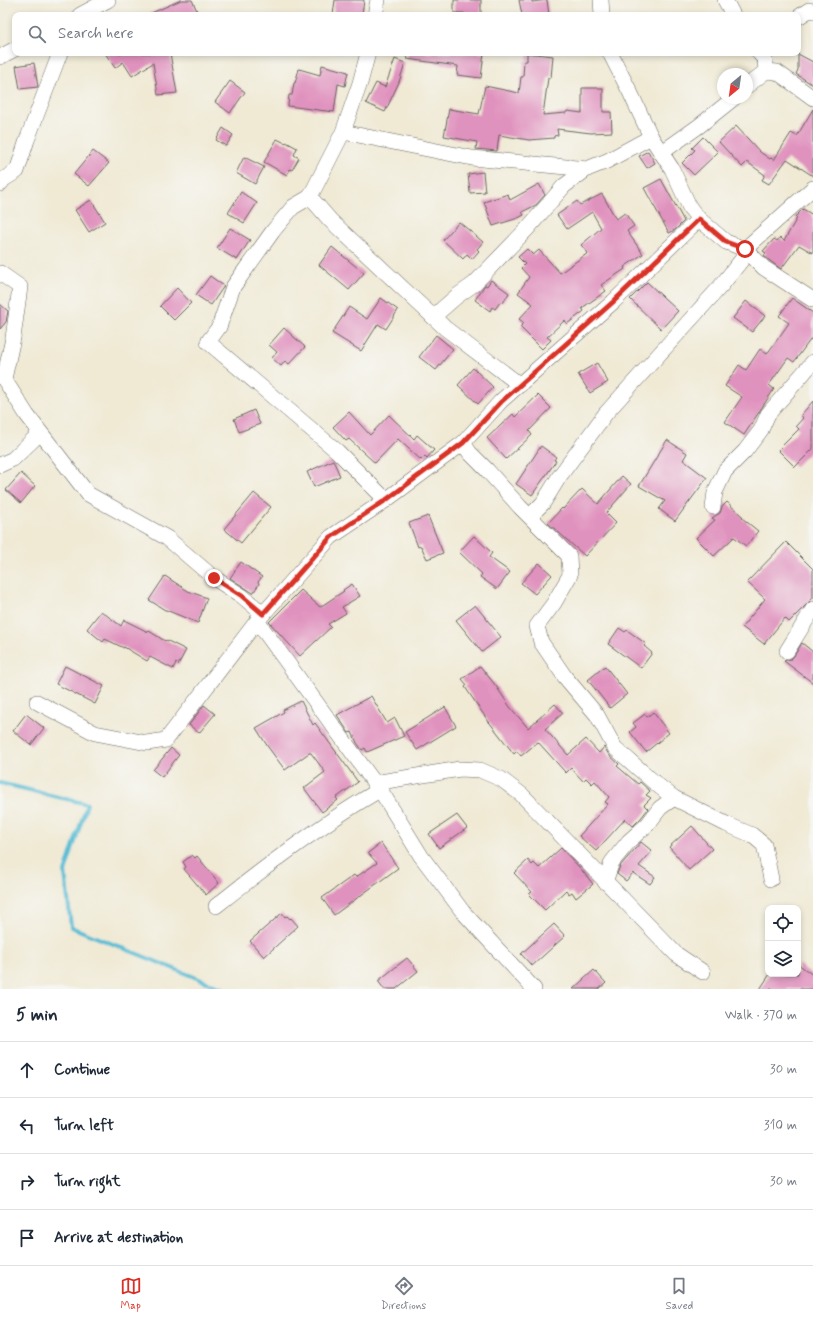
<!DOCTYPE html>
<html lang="en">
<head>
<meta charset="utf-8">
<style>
  body { margin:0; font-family:Mynerve,sans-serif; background:#f6f6f7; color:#1f2937 }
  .controls { position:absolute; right:12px; bottom:12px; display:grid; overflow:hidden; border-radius:8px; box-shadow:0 2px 6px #0003 }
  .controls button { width:36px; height:36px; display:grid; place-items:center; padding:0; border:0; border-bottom:1px solid #e0e1e3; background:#fff; color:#1f2937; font:20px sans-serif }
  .compass { position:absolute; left:717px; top:68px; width:36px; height:36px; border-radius:50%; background:#fff; box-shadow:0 2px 6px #0003; rotate:209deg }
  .stop { position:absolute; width:12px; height:12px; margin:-9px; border:3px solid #d93025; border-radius:50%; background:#fff }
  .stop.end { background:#d93025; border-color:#fff; box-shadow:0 1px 4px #0008 }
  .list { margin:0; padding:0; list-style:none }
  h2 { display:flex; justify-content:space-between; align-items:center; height:52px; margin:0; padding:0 16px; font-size:17px }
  h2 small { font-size:13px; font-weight:400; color:#747a83 }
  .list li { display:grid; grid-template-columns:26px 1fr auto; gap:12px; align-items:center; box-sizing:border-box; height:56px; padding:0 16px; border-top:1px solid #e0e1e3 }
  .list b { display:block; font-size:15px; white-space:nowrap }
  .list em { font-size:13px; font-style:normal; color:#747a83 }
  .icon { flex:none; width:22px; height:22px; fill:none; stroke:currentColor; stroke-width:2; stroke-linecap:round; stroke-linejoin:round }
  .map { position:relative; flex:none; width:813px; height:989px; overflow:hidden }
  .search { position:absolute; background:#fff; box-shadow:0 2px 6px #0003; left:12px; right:12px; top:12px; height:44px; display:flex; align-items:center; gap:10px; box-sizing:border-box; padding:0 14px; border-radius:8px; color:#747a83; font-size:15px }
  .sheet { height:276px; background:#fff }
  nav { display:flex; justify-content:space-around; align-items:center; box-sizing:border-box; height:56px; border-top:1px solid #e0e1e3; background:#fff; font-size:11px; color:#747a83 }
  nav a { display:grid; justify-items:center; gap:2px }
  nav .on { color:#d93025 }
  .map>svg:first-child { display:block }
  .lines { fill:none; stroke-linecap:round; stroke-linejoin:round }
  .stream { stroke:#57bcd5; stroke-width:4 }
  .building { fill:#e092be }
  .street-casing { stroke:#66645d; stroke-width:16 }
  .street { stroke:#fff; stroke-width:15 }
  .route { stroke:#d93025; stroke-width:5 }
</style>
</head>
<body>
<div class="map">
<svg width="813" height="989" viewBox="0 0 813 989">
  <rect width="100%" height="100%" fill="#f6f6f2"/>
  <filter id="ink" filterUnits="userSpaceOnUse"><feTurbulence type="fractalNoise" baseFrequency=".025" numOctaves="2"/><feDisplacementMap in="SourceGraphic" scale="8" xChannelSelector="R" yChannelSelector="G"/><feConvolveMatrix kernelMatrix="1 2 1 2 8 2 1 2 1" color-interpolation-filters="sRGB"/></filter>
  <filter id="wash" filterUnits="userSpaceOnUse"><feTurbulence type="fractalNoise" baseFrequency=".012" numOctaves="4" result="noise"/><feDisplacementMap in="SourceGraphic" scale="16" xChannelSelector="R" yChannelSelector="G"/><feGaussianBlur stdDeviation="0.9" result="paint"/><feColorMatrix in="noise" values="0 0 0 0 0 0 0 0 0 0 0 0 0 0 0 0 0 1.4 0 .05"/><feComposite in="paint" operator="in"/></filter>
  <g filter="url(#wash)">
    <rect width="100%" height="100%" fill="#f0ead5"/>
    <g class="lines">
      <path class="stream" d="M0,783l87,21 -22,68 6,55 153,62"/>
    </g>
    <g id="blocks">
      <g class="building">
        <path d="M181,0h11l7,15h-52z"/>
        <path d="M335,0h29l-2,15h-29z"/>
        <path d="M454,0h27v15h-17v-2h-10z"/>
        <path d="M519,0h13v2l15,-2 2,15h-27z"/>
        <path d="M105,53h65l7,40 -19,2 -5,-32 -21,13 -9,-14 -8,6z"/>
        <path d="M408,53h76l-3,25 -24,-3 1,-9 -51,-7z"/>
        <path d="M527,53l26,3 -2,22h-3l-5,37 23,-2 1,-2 15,2v-25h21v24h8l1,20 -21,1 -34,-4 1,6 -4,1v2l-25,2 -30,-5 -2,16 -21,-2 1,-7 -33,-6 5,-27 30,5 6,-28 34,7 2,-16h2l1,-16h3z"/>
        <path d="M798,54l15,8v23l-17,-11 2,-4z"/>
        <path d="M395,59l10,4 -6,19 -14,30 -19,-9 10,-20 9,4z"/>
        <path d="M34,63l4,24 -18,2 -4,-23z"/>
        <path d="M322,65l26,7 -3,14 -7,-2 -4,28 -46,-6 1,-11h3l2,-12h1l4,-14 21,6z"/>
        <path d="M230,81l15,11 -15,21 -15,-11z"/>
        <path d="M813,109v67l-26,-17 -18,25 -7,-4 3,-5 -18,-13 -5,5 -23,-25 17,-16 24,26 10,7 1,-1 3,2 17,-27 6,3z"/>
        <path d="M223,128l10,7 -7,11 -10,-6z"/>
        <path d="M703,137l15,15 -24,23 -12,-12 13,-13 -3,-2z"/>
        <path d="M277,139l8,4 1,-1 11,6 -3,7 5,3 -7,12 -2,-1 -3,6 -23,-13z"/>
        <path d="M93,151l16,12 -20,23 -15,-12z"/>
        <path d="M648,151l7,12 -8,5 -8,-12z"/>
        <path d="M244,157l20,10 -9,17 -19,-11z"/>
        <path d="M483,172l2,20 -15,1 -2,-19z"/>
        <path d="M661,179l23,42 -9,9 -6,3 -25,-45z"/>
        <path d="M539,184l6,11 -9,10 -14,7 2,3 -6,3 -25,8 -9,-24 24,-8 2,6z"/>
        <path d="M241,192l16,11 -13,20 -16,-10z"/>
        <path d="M602,194l14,25 9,-6 9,13 -7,5 16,23 -19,13 1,2 -24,16 5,6 -24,17 2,3 -17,13 -2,-4 -18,17 4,3 -9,9 -22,-22 4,-4 -5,-4 14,-15 -15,-11 11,-16 -8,-9 4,-4 -7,-7 9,-8 6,6 6,-5 21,23 28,-20 -7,-8 20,-17 -9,-16 -25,17 -10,-14 20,-14 3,4z"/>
        <path d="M91,200l14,22 -16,10 -14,-22z"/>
        <path d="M803,209l10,6v38l-14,-8 -18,24 -11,-8 -6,-5 2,-3 -3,-2 11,-12 3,2 3,-4 4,4 13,-23 -2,-1z"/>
        <path d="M459,222l24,20 -6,7 2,2 -7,8 -5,-5 -4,5 -20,-19z"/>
        <path d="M230,228l20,12 -13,20 -20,-12z"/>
        <path d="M332,247l32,26 -15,17 -30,-25z"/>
        <path d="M210,276l14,10 -13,19 -15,-10z"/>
        <path d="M491,280l18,13 -6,10 -2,-2 -6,8 -3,-2 -2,4 -15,-11 9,-14 1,-1 2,1z"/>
        <path d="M647,282l31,29 -17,18 -31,-30z"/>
        <path d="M177,288l14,15 -17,17 -14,-14z"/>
        <path d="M381,298l17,12 -12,19 -8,-5 -17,27 -29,-18 17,-26 18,12z"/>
        <path d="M792,298l21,15v23l-19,26 -6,-4 -19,27 5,4 -30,46 -19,-13 17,-25 -17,-11 14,-21 7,5 14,-21 7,5 22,-31 -10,-7z"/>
        <path d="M746,301l19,15 -13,16 -19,-14z"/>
        <path d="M0,304l8,7 -2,11 -6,7z"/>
        <path d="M284,328l21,19 -16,17 -4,-3 -4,5 -9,-8 5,-6 -8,-7z"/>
        <path d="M436,335l17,14 -17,21 -17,-13z"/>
        <path d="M597,363l11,19 -18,11 -12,-19z"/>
        <path d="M473,368l20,19 -15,17 -20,-19z"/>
        <path d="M538,395l13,13 -22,23 3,4 -26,24 -19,-21 26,-24 2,3z"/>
        <path d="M813,401v48l-18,18 -17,-17 21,-21 -3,-3 7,-8 -2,-3z"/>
        <path d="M254,410l6,14 -21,8 -5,-13z"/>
        <path d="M349,412l21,23 19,-20 25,24 3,-4 17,15 -7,8 -2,-2 -4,4 -23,-21 -23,24 -26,-24 -3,2 -13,-14z"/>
        <path d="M667,440l20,13 -4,7 24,18 -32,43 -16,-12 6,-8 -26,-15z"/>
        <path d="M541,446l15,11 -2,3 2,1 -24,34 -16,-11z"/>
        <path d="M333,460l7,16 -26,11 -7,-15z"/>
        <path d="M21,473l14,13 -14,17 -15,-13z"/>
        <path d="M622,476l9,8 -25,29 10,10 -31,33 -37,-33 14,-15 1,1 19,-20 16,15z"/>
        <path d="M254,493l17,14 -30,36 -17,-14z"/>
        <path d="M727,502l16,15 -1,1 16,13 -12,15 -12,-9 -20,19 -18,-18 19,-18 -3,-2 8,-5 2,-6z"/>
        <path d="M428,516l15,37 -16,6 -6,-13 -3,1 -9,-24z"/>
        <path d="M474,536l18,17 -3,4 21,15 -13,17 -17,-12 2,-3 -23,-22z"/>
        <path d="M786,542l27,27v29l-24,24 -4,-4 -21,26 -22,-17 23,-28 -18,-17z"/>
        <path d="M241,562l21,15 -4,5 1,2 -6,9 -23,-15z"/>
        <path d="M539,563l13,12 -17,19 -14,-11z"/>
        <path d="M165,576l23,15 19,7 -9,25 -32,-13h-1l-16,-10z"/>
        <path d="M352,584l8,12 -18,11 4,6 -18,11 3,3 -31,29 -31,-34 32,-32 19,17 24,-16 -1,-1z"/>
        <path d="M475,605l26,32 -19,15 -26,-32z"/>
        <path d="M101,611l20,15 3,-6 24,12 1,-1 16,10 1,-1 20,10 -8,15 -2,-2 -3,6 -23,-12 -3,4 -23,-14v1l-19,-9 -2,3 -16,-13z"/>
        <path d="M619,628l6,4 2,-2 19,14 -2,2 8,7 -11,15 -33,-24z"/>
        <path d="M802,643l11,9v31l-29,-22 7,-2 3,-3z"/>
        <path d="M65,666l39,20 -9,18 -39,-20z"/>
        <path d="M480,666l16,20 14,21 18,21 27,-24 8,9 -18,16 23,26 18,-16 13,14 5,-6 5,8 10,9 -2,2 21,18 2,-2 10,9 -4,4 5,3 -7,7 4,4 -7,9 -8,8 -8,-7 -29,32 -17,-15 29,-32 -3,-2 4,-5 -14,-16 -3,3 -6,-6 -3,3 -12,-13 -5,5 -28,-31 -17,14 -4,-5 -3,3 -28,-36 -21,-31 2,-2 -5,-6z"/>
        <path d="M605,666l22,28 -17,14 -22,-28z"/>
        <path d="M371,696l16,27 8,-5 9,18 -37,16 -2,-4 -3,2 -5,-7 -5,-11 -3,1 -12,-18z"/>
        <path d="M301,701l12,24 2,-2 43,59 -22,16 2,2 -16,12 -18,-24 21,-16 -14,-19h-2l-24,17 -17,-23 -12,-19 28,-16 -1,-2z"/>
        <path d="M204,705l11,9 -16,19 -10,-8z"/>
        <path d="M445,707l11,19 -39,24 -12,-18z"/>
        <path d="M653,712l16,21 -23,19 -16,-20 6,-5 -3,-4 12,-9 2,3z"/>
        <path d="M26,714l18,14 -13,17 -18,-14z"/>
        <path d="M171,748l8,7 -17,22 -9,-7z"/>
        <path d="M457,815l10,13 -28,20 -10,-14z"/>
        <path d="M692,826l20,23 -23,21 -20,-23z"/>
        <path d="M641,842l11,9 -13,15 16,11 -5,7 -17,-11 -7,8 -9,-7 3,-8z"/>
        <path d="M381,843l17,25 -64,47 -12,-17 32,-23 2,2 21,-14 -9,-10z"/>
        <path d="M561,848l19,20 13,16 -17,14 -4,-6 -3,2 -3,-4 -21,20 -16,-16 3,-2 -18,-19 14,-13 4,5 2,-2 5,5z"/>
        <path d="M192,855l3,3 2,-2 22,27 -13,12 -22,-26 2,-2 -3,-5z"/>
        <path d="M282,913l3,4 2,-1 3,3 1,-1 7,8 -34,31 -14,-16z"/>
        <path d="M554,924l11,12 -33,30 -11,-12z"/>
        <path d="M407,958l11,13 -22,18h-12l-6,-8z"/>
        <path d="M798,964l15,11v14h-53l10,-15h28z"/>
        <path d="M594,970l12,13 -7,6h-26z"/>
      </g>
    </g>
  </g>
  <g filter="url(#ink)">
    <use href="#blocks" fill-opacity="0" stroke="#66645d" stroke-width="1"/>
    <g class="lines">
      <defs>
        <g id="street">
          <path d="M601,0l1,15"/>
          <path d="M725,0l8,15"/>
          <path d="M80,15l28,-15"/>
          <path d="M375,15l3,-15"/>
          <path d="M800,16l9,-6 4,1"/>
          <path d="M368,53l-8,30 -17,49 -33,65 20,23 115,108 75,57"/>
          <path d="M0,57l15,-8"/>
          <path d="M766,71l11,1 36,26"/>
          <path d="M747,86l19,-15 -1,-12 -6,-6"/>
          <path d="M343,132l129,26 115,11 20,-8 44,-24 -21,-45 -20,-39"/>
          <path d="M651,137l21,32 18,39 9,11 27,23 19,7"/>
          <path d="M661,153l38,-27 35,-28"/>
          <path d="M0,184l4,-5 13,-8 10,-31 33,-87"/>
          <path d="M813,188l-68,61 19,19 49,32"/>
          <path d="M310,197l-17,10 -20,24 -40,56 -14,40 -11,15 129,109 49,49"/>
          <path d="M0,273l20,14 -7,51 -9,41 23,36 61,79 79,44 47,40 28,18 21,18"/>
          <path d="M433,317l24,-21 17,-12 53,-55 37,-43 23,-17"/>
          <path d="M463,443l7,10 17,17 33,37 49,49 1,19 -16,28 -17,23 4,16 24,35 32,38 18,33 40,35 19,15 52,26 26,11 12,10 7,34"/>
          <path d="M0,465l13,-6 27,-26"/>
          <path d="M713,507l2,-15 10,-21 20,-20 16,-21 7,-16 45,-52"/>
          <path d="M530,516l13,-13 16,-26 47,-64 114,-126 28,-35"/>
          <path d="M257,621l127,175 37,60 42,56 71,77"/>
          <path d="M787,651l26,-42"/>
          <path d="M37,702l58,31 52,10 19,-3 91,-119 74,-84 55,-37 77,-57 38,-42 112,-99 86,-83"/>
          <path d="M374,783l86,-14 20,1 21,9 21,16 154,159 27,18"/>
          <path d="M605,882l7,-20 17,-21 19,-17 12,-16 14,-10"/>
          <path d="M216,906c25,-20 50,-39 76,-58 29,-21 57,-41 88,-58"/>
        </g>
      </defs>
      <use href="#street" class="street-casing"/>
      <use href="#street" class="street"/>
    </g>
  </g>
  <g class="lines" filter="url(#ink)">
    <path class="route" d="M214,578l28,18 21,18 68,-77 55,-37 77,-57 38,-41 112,-100 86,-83 27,23 19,7"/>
  </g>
</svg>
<div class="controls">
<button><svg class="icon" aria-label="locate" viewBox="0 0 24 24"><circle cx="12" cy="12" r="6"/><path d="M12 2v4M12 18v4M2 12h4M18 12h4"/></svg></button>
<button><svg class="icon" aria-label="layers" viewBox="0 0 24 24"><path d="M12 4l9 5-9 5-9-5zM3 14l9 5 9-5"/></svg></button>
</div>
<svg class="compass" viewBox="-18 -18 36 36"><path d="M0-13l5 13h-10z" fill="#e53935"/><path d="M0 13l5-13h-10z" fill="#747a83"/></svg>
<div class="stop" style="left:745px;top:249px"></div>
<div class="stop end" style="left:214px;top:578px"></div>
<div class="search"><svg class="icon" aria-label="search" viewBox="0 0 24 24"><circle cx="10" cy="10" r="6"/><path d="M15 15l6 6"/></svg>Search here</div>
</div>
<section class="sheet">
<h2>5 min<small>Walk · 370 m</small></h2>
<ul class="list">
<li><svg class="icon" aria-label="ahead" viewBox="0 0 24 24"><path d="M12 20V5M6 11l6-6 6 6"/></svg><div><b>Continue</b></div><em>30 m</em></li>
<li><svg class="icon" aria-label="left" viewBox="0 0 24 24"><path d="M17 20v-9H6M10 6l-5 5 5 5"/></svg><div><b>Turn left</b></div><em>310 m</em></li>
<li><svg class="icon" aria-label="right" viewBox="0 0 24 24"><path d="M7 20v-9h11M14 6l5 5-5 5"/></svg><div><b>Turn right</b></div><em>30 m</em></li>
<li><svg class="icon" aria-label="arrive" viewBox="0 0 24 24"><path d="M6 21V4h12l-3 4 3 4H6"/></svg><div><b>Arrive at destination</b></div></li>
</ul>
</section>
<nav>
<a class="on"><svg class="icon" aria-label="map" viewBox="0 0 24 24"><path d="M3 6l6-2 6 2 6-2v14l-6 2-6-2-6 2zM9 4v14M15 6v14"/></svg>Map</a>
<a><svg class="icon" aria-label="directions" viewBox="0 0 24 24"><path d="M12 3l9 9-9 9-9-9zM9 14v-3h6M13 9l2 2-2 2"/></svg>Directions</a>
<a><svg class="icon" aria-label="saved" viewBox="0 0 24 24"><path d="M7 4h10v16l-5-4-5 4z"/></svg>Saved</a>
</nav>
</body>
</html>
